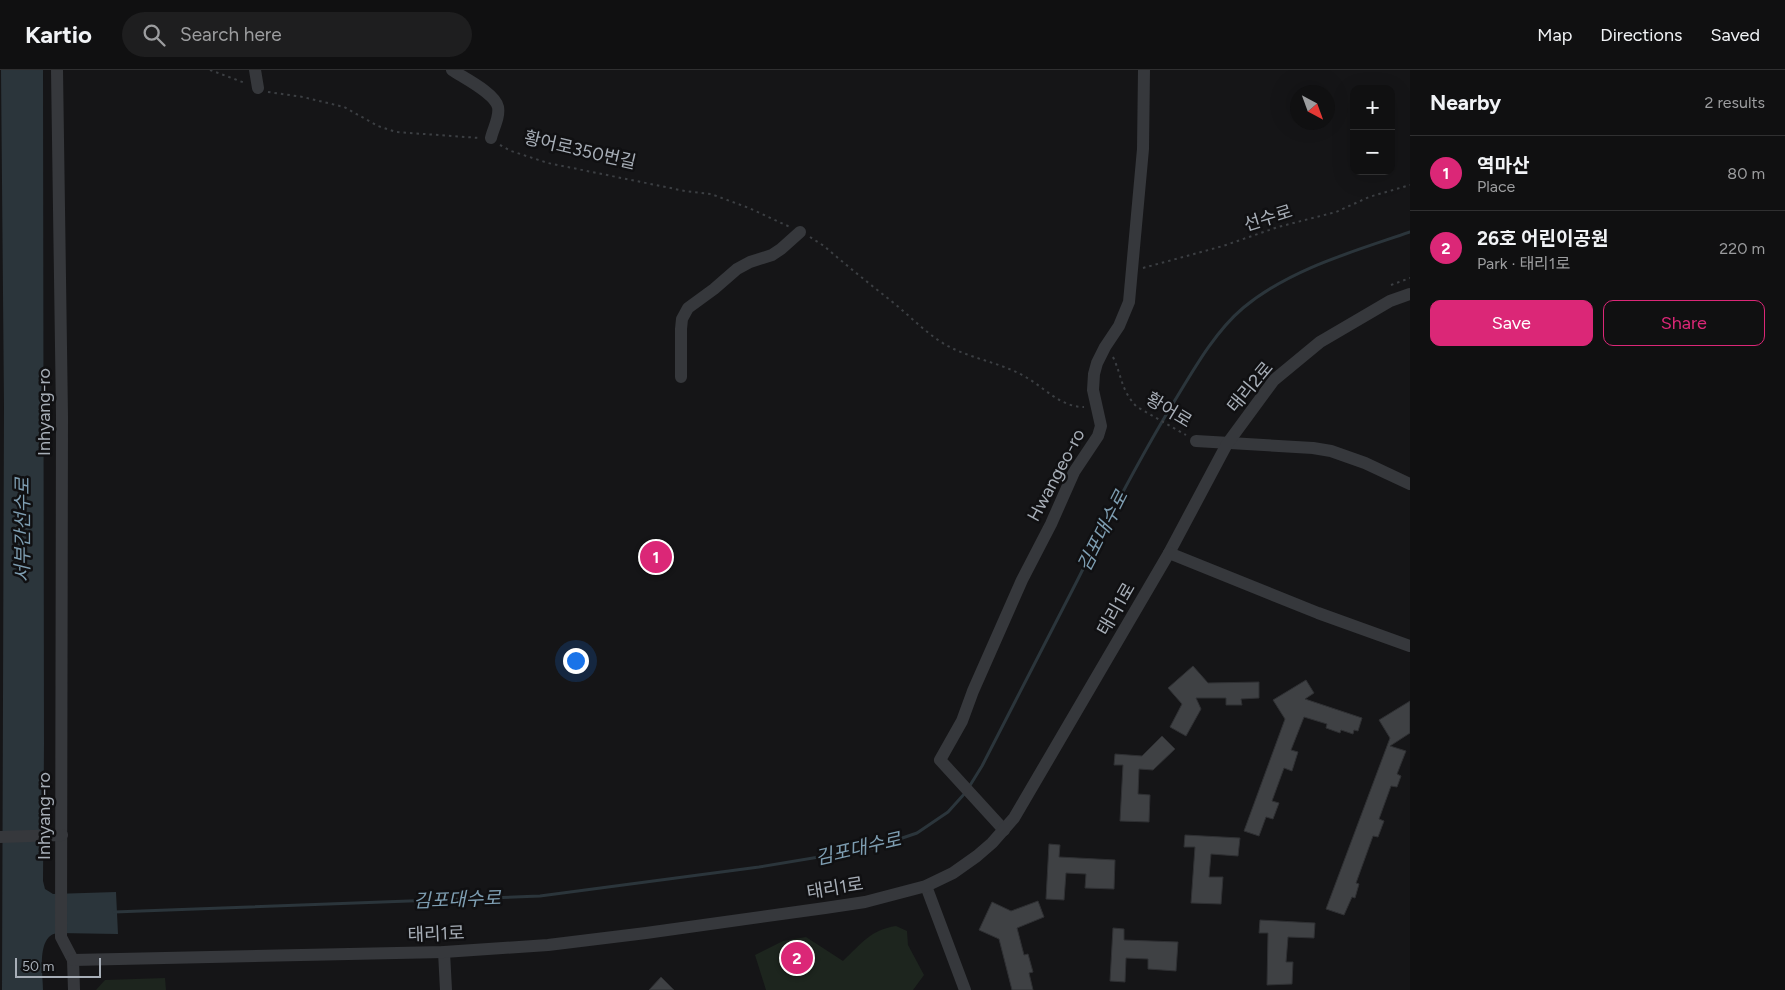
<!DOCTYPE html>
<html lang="en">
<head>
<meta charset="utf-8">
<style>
  body { margin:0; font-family:Figtree,"Noto Sans KR",sans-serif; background:#1e1e1f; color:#f1f3f6 }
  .controls { position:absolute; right:15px; top:15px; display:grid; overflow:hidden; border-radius:10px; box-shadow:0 5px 20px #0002 }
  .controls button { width:45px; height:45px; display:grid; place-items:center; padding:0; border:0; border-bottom:1px solid #303031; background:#101011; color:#f1f3f6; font:25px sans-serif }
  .compass { position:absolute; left:1290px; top:15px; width:45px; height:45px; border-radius:50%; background:#101011; box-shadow:0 5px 20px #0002; rotate:139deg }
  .scale { position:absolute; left:15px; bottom:12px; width:86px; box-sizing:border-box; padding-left:5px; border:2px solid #a7aeb7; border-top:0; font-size:14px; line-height:18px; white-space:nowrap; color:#a7aeb7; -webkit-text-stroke:4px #101012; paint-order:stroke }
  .you { position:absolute; left:575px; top:590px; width:18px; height:18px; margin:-12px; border:4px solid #fff; border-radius:50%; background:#1a73e8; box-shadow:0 0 0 8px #1a73e833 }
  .badge { display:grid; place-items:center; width:32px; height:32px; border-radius:50%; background:#db2777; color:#fff; font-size:16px; font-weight:700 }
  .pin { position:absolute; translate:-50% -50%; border:2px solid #fff; box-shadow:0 1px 5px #0006 }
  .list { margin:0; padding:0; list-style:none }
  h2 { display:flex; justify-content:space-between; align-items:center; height:65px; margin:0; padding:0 20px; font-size:21px }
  h2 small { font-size:16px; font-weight:400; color:#9c9d9f }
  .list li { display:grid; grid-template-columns:32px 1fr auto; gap:15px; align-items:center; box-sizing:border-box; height:75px; padding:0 20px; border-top:1px solid #303031 }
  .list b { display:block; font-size:19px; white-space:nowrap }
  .list p { margin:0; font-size:16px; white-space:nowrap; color:#9c9d9f }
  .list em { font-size:16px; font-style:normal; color:#9c9d9f }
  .actions { display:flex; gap:10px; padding:15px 20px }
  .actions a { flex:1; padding:11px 0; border:1px solid #db2777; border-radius:10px; text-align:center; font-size:18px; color:#db2777 }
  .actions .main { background:#db2777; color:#fff }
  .icon { flex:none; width:28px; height:28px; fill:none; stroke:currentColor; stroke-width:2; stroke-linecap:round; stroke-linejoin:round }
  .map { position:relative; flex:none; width:1410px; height:920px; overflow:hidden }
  header { display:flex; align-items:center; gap:30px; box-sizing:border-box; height:70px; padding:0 25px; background:#101011; border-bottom:1px solid #303031 }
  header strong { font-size:24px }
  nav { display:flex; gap:28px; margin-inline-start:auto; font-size:18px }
  .search { width:350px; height:45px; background:#1e1e1f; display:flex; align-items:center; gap:12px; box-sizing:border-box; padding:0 18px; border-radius:28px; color:#9c9d9f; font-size:19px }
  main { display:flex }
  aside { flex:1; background:#101011 }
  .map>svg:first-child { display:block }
  .green { fill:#1d251e }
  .water { fill:#2b353b }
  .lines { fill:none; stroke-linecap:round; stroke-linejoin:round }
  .stream { stroke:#2b353b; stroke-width:3 }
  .building { fill:#3f4144; stroke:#2f3033 }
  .path { stroke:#3c3f43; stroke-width:2; stroke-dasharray:2.5 4; stroke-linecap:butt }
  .minor { stroke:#36383c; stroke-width:12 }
  .labels { text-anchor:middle; stroke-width:5; stroke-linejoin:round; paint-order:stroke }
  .street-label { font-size:18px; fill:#a7aeb7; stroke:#101012 }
  .water-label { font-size:19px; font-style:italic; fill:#7e9eb2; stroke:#101012 }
</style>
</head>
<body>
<header>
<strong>Kartio</strong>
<div class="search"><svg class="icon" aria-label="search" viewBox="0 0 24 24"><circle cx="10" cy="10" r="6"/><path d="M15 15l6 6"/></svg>Search here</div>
<nav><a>Map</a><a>Directions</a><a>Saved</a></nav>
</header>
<main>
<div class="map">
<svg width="1410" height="920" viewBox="0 0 1410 920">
  <rect width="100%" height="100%" fill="#151517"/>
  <g class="green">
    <path d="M896,856l11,5 1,14 16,30 -11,15h-147l-11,-35 28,-14 23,-4 37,24c18,-17 27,-31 53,-35z"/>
    <path d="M165,908l1,12h-70l9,-10z"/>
  </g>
  <path class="water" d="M1,0h42l1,673 -1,138 2,8 8,5 63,-2 2,42 -60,-1c-22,2 -15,41 -15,57h-41l2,-585z"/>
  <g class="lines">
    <g class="stream">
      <path d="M969,717l13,-21c32,-62 63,-123 95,-185 28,-56 57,-112 89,-166 22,-35 45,-80 77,-107 47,-39 109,-56 167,-76"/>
      <path d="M114,842l426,-16 219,-29 114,-19 44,-15 31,-21 18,-20"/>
    </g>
  </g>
  <g class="building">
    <path d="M1193,596l15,17 51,-1v16l-18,1 1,6h-16v-7h-30l5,11 -15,27 -16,-9 12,-23 -14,-16z"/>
    <path d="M1306,610l8,13 -9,6 57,19 -4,13 -4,-1 -1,4 -12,-4 -1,3 -14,-5 1,-4 -23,-7 -13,33 7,2 -6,19 -8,-3 -12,33 7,2 -6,16 -7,-2 -7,19 -15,-5 41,-112 -12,-19z"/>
    <path d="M1410,631v32l-20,13 16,5 -9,23 4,2 -4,11 -6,-1 -12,33 5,2 -6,16 -5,-1 -17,47 3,1 -4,14 -3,-1 -8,18 -18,-6 64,-171 -11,-18z"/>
    <path d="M1162,666l13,13 -22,21 -14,-1 -1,25 12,1 -1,27 -29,-1 3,-56h-9l1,-11 27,2z"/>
    <path d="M1185,765l55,3 -2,18 -27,-2 -2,23h14l-2,27 -30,-1 4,-56h-11z"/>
    <path d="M1049,774l11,1 -1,12 56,3 -1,29 -29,-1 1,-14 -20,-1 -2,27 -18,-1z"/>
    <path d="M1038,831l6,16 -27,11 7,27 4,-1 5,18 -4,1 4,17h-21l-13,-51 -20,-9 13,-28 19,9z"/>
    <path d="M1260,850l55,3 -1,15 -26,-1 -2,25h7l-1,22 -25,1 1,-52h-9z"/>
    <path d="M1113,858l11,1v11l54,2 -2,29 -28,-2v-10l-22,-1 -1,24 -15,-1z"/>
    <path d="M661,907l13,13h-25z"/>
  </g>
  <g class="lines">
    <g class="path">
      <path d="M210,0l35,13"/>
      <path d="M268,22l35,5 41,10 34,19 18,6 84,6"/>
      <path d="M500,75l11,6 37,12 137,28 26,3 38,14 41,19"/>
      <path d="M810,167l14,9c23,20 47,39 71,58 17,14 32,30 51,41 25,14 53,17 78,31 20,11 36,31 60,31"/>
      <path d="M1143,198l80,-22 55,-19 58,-15 33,-15 41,-12"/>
      <path d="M1391,215l19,-7"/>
      <path d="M1113,287c9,19 8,34 24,50l49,28"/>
    </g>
    <g class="minor">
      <path d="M57,0l5,346 -1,521 12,23 1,30"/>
      <path d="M255,0l3,18"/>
      <path d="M452,0c12,8 43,23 46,37 2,10 -5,22 -7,31"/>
      <path d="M681,307v-48l1,-10 6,-11 26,-19 23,-20 13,-7 22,-7 9,-6 19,-17"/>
      <path d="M1196,371l117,7 18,3 34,12 45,21"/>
      <path d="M1169,483l58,-109 47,-64 46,-38 70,-41 20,-7"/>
      <path d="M1004,760l-64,-70 22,-39 11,-30 49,-111 29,-56 23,-52 24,-36 3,-10 -8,-36 1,-16 3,-11 8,-16 14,-21 10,-24 14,-153 1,-79"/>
      <path d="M0,767l62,-2"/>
      <path d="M926,816l39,104"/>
      <path d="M444,882l2,38"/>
      <path d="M73,890l371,-8 104,-7 98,-12 179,-25 40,-6 61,-16 27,-13 24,-17 15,-13 22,-25 155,-265 149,60 92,33"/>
    </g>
  </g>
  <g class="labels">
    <g class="street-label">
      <text transform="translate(580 80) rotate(13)" y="6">황어로350번길</text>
      <text transform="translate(1268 148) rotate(-17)" y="6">선수로</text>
      <text transform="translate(1250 317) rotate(-50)" y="6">태리2로</text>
      <text transform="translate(1169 340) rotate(31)" y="6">황어로</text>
      <text transform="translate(44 342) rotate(-90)" y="6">Inhyang-ro</text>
      <text transform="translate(1056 405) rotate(-62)" y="6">Hwangeo-ro</text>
      <text transform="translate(1116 539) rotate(-60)" y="6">태리1로</text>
      <text transform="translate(44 746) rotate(-90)" y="6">Inhyang-ro</text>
      <text transform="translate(835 818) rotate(-9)" y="6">태리1로</text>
      <text transform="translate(436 864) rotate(-2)" y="6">태리1로</text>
    </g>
    <g class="water-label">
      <text transform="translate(22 460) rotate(-90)" y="7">서부간선수로</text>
      <text transform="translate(1102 461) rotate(-63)" y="7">김포대수로</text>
      <text transform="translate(858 778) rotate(-13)" y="7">김포대수로</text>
      <text transform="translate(457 829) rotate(-2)" y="7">김포대수로</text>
    </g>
  </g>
</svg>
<div class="controls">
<button>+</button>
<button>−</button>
</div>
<svg class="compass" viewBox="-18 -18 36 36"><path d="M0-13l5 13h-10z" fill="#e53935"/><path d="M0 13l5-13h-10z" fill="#9c9d9f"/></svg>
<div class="scale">50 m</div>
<div class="you"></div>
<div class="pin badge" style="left:656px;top:487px">1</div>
<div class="pin badge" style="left:797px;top:888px">2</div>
</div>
<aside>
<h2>Nearby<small>2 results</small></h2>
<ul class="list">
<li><span class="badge">1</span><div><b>역마산</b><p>Place</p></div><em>80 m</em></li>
<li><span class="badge">2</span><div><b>26호 어린이공원</b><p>Park · 태리1로</p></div><em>220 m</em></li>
</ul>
<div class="actions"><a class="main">Save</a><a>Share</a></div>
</aside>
</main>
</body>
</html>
